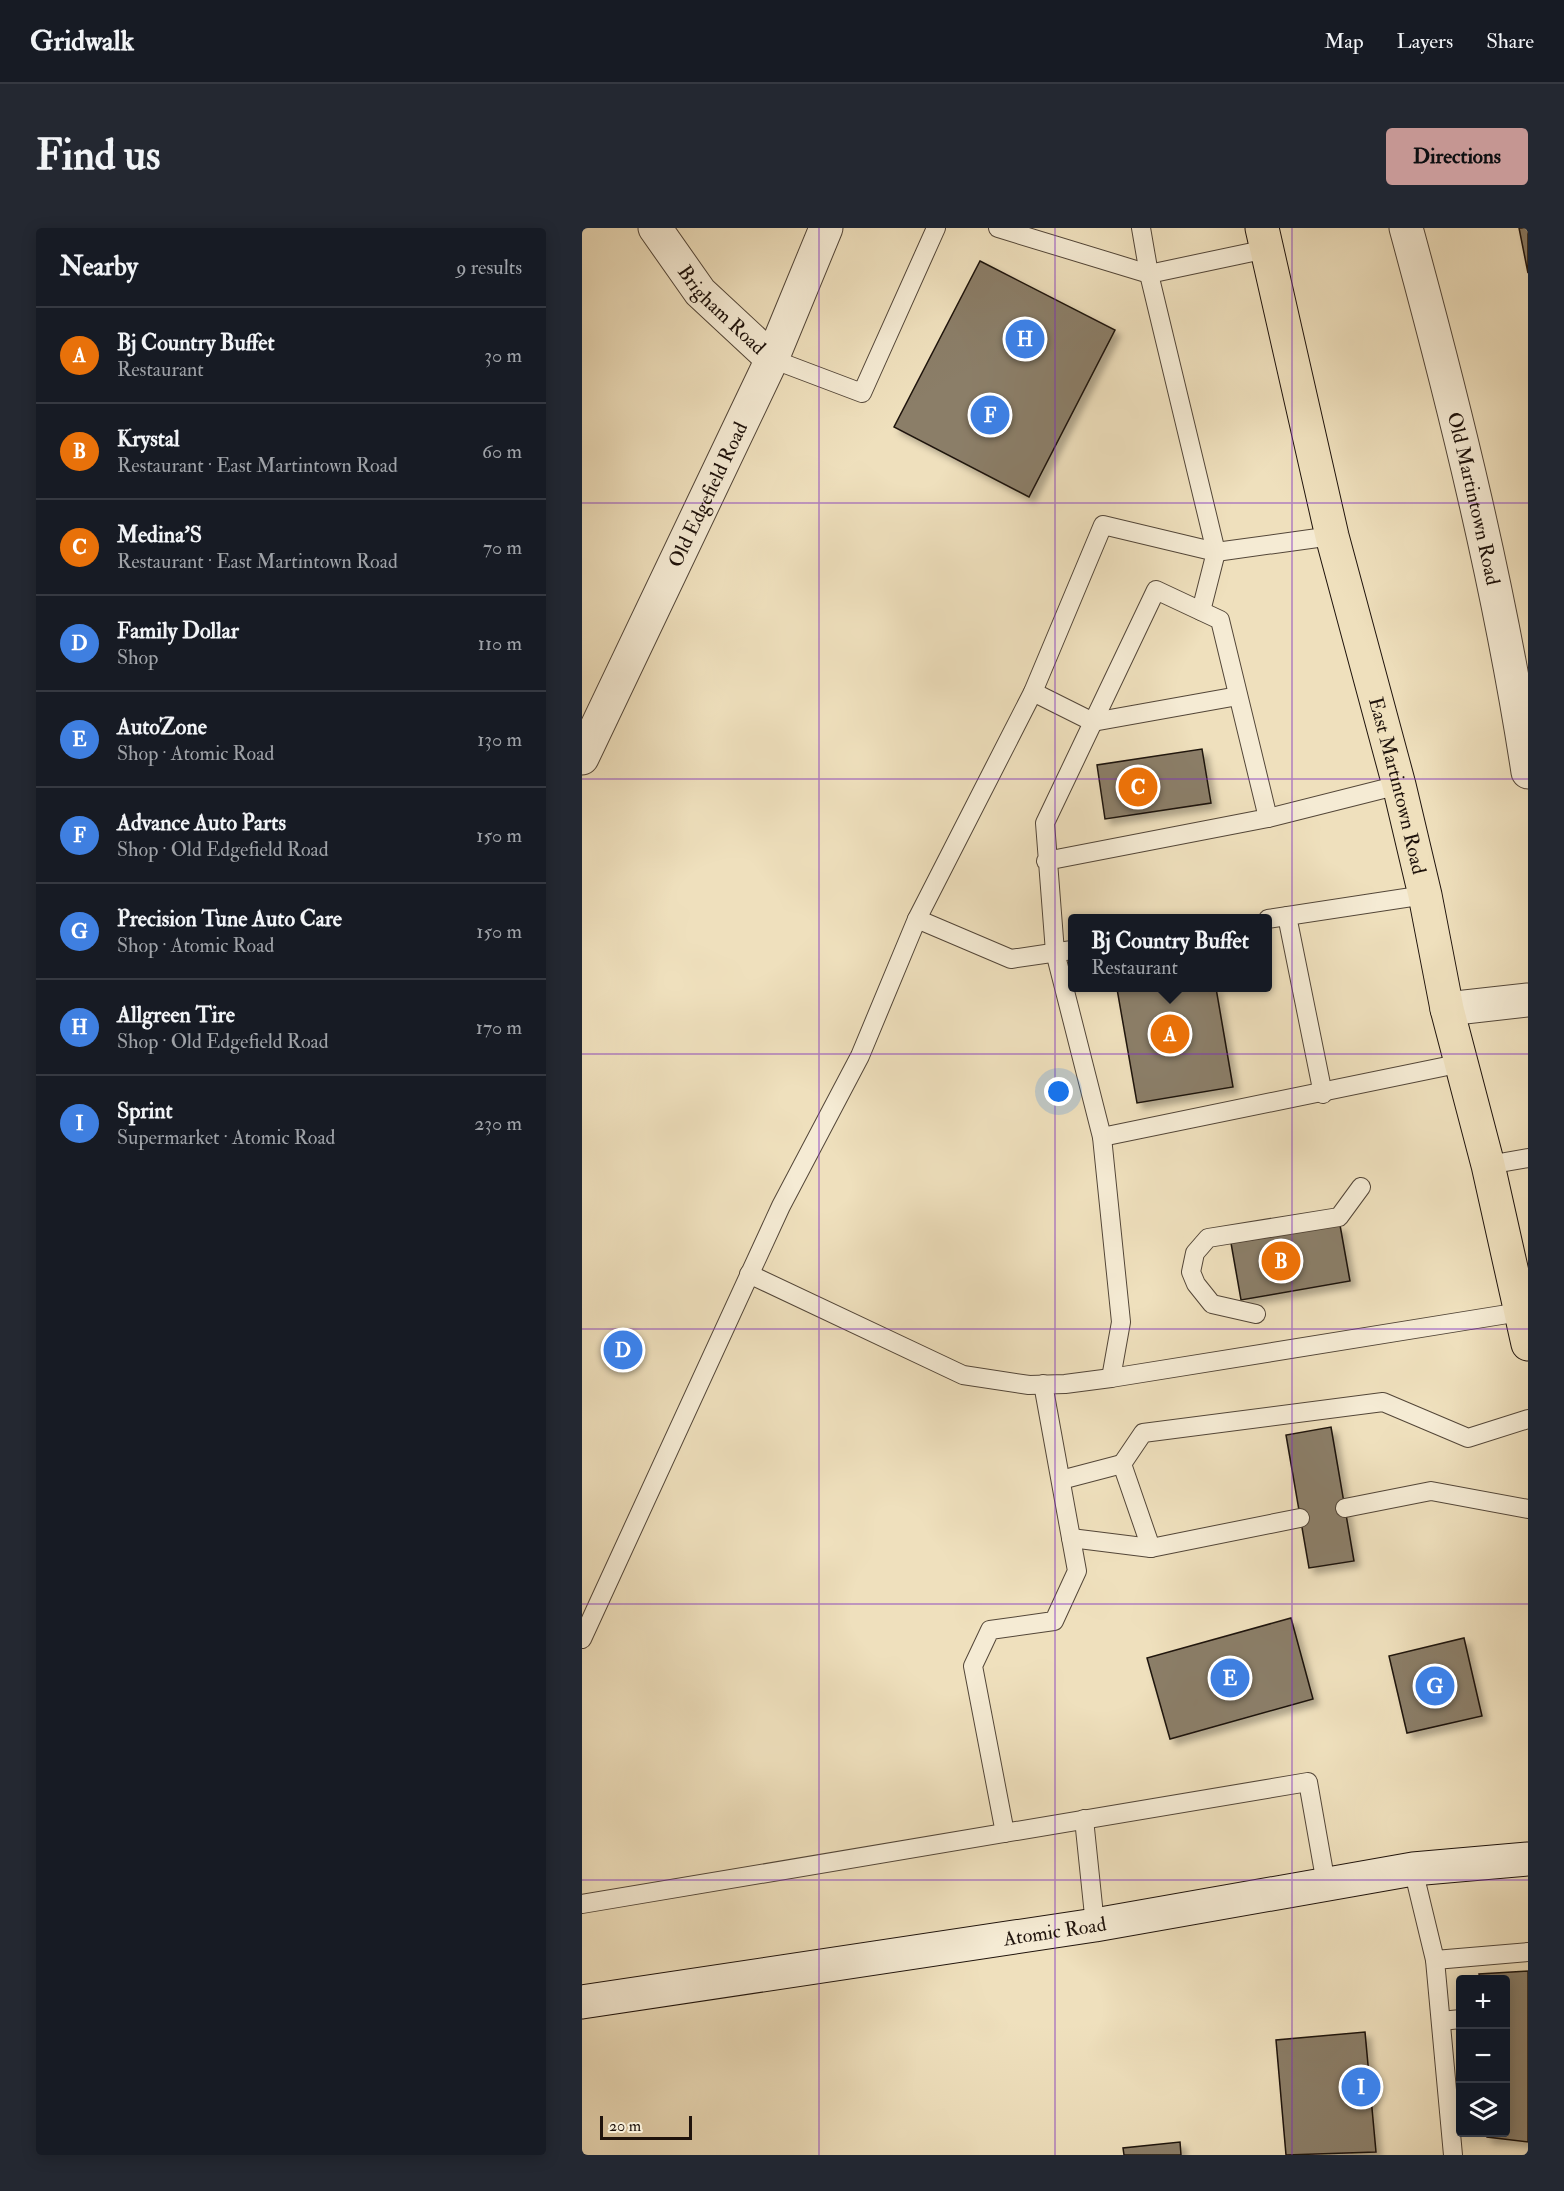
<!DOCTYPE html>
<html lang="en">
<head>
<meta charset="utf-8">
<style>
  body { margin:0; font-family:"IM FELL Double Pica",serif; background:#242831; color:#f1f3f6 }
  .controls { position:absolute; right:18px; bottom:18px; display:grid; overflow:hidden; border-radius:6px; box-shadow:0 3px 15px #0003 }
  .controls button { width:54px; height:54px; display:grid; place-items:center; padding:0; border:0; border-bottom:2px solid #363941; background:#171b24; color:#f1f3f6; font:30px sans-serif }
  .scale { position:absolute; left:18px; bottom:15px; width:92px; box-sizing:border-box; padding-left:6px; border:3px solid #1f130c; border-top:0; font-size:16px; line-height:21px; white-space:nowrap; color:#1f130c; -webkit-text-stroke:4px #f5ebd4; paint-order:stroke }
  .you { position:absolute; left:477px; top:864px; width:21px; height:21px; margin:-15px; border:4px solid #fff; border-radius:50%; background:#1a73e8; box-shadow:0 0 0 9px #1a73e833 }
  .badge { display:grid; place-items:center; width:39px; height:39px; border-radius:50%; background:#c59692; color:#fff; font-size:20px; font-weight:700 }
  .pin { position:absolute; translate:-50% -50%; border:3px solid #fff; box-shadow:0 2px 6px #0006 }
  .popup { position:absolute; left:486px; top:686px; width:204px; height:78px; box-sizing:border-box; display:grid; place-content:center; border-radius:6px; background:#171b24; filter:drop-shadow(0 2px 4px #0005); font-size:20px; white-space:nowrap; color:#9ea1a6 }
  .popup b { font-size:22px; color:#f1f3f6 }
  .popup::after { content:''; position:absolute; left:50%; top:100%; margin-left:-12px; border:12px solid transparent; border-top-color:#171b24 }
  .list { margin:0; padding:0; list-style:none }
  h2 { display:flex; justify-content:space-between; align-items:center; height:78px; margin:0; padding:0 24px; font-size:26px }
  h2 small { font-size:20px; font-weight:400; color:#9ea1a6 }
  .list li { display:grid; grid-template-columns:39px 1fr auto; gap:18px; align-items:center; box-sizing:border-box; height:96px; padding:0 24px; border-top:2px solid #363941 }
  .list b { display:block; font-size:22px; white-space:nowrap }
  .list p { margin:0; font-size:20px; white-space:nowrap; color:#9ea1a6 }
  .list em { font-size:20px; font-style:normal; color:#9ea1a6 }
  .icon { flex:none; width:33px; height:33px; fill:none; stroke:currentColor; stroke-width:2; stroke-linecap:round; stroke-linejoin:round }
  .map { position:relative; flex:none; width:946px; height:1927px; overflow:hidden; border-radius:6px }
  header { display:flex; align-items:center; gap:36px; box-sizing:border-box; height:84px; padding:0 30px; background:#171b24; border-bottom:2px solid #363941 }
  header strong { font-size:28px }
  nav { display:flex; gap:33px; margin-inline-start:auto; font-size:21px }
  .intro { display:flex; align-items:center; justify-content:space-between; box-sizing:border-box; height:144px; padding:0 36px }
  h1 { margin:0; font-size:42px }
  .button { padding:15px 27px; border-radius:6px; background:#c59692; color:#111; font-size:21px; font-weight:700 }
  main { display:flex; gap:36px; padding:0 36px }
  aside { flex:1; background:#171b24; border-radius:6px; box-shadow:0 3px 15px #0003 }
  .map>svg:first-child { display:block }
  .building { fill:#8b7e68; stroke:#1f130c; stroke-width:1.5; filter:url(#shadow) }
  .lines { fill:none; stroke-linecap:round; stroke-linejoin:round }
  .service-casing { stroke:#534638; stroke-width:20 }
  .minor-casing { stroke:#534638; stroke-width:35 }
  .tertiary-casing { stroke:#534638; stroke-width:35 }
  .secondary-casing { stroke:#1f130c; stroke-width:35 }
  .primary-casing { stroke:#1f130c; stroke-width:35 }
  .service { stroke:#f5ebd4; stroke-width:18 }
  .minor { stroke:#f5ebd4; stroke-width:33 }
  .tertiary { stroke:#f5ebd4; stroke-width:33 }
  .secondary { stroke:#f5ebd4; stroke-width:33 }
  .primary { stroke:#efe0bd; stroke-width:33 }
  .grid { fill:none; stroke:#7b2cbf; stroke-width:1.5; stroke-opacity:0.55 }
  .labels { text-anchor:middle; stroke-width:6; stroke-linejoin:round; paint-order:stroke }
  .street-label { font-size:20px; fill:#1f130c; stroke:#f5ebd4 }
</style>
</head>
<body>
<header>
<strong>Gridwalk</strong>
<nav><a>Map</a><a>Layers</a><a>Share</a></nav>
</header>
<div class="intro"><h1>Find us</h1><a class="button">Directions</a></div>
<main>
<aside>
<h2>Nearby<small>9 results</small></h2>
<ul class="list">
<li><span class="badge" style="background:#e8710a">A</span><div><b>Bj Country Buffet</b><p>Restaurant</p></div><em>30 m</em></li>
<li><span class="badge" style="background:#e8710a">B</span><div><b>Krystal</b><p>Restaurant · East Martintown Road</p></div><em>60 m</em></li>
<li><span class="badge" style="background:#e8710a">C</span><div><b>Medina'S</b><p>Restaurant · East Martintown Road</p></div><em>70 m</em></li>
<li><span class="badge" style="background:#3f7fe0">D</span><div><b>Family Dollar</b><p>Shop</p></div><em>110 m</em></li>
<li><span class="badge" style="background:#3f7fe0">E</span><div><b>AutoZone</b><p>Shop · Atomic Road</p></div><em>130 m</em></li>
<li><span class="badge" style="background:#3f7fe0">F</span><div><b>Advance Auto Parts</b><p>Shop · Old Edgefield Road</p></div><em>150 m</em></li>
<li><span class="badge" style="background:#3f7fe0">G</span><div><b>Precision Tune Auto Care</b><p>Shop · Atomic Road</p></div><em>150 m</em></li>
<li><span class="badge" style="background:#3f7fe0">H</span><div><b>Allgreen Tire</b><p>Shop · Old Edgefield Road</p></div><em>170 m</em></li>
<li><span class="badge" style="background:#3f7fe0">I</span><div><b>Sprint</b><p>Supermarket · Atomic Road</p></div><em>230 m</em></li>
</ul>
</aside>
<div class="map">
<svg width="946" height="1927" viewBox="0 0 946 1927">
  <defs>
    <filter id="shadow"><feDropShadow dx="5.5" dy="5.5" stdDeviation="3" flood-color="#0004"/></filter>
  </defs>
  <rect width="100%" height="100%" fill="#efe0bd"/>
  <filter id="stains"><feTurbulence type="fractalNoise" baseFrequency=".00333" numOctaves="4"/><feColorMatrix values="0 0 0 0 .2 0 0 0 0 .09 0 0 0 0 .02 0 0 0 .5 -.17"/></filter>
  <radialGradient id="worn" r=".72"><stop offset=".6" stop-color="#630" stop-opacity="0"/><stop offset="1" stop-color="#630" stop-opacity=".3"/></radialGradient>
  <g class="building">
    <path d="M937,0h9v45z"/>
    <path d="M398,33l135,69 -86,167 -135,-70z"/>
    <path d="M620,521l9,54 -106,16 -8,-54z"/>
    <path d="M544,760h90l17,99 -96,16 -20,-114z"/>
    <path d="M758,997l10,56 -109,19 -10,-57z"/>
    <path d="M749,1199l23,134 -45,7 -23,-133z"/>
    <path d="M709,1390l22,81 -143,40 -23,-81z"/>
    <path d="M882,1410l18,78 -75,17 -18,-77z"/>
    <path d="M946,1743v171l-41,-5v-5h19v-152h-26l-1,-6z"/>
    <path d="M783,1804l11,120 -90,3 -10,-115z"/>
    <path d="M598,1914l1,13h-57l-1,-7z"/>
  </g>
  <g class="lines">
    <defs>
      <g id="service">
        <path d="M416,0l151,46 118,-25"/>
        <path d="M559,0l8,46 67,278 -15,59"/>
        <path d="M190,131l90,34 74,-165"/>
        <path d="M451,464l60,30 145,-26"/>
        <path d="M686,590l131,-33"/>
        <path d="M464,633l222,-43 -48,-198 -64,-30 -111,233 10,129 47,185 19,185 -10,56"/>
        <path d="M705,688l36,178"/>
        <path d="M335,691l94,40 61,-9"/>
        <path d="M686,691l157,-24"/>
        <path d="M520,909l360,-74"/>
        <path d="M906,937l40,-7"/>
        <path d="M167,1046l214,101 66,10 36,-1 46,-6 409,-66"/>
        <path d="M674,1086l-44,-10 -16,-20 -5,-12 4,-19 13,-15 131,-21 22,-30"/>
        <path d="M479,1252l61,-16"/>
        <path d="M763,1280l86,-17 97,18"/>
        <path d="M489,1310l80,10 149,-30"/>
        <path d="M569,1320l-29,-84 21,-31 240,-31 85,36 60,-19"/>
        <path d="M0,1411l199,-433 79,-150 57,-137 116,-227 70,-167 113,27 116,-16"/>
        <path d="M502,1591l11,106"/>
        <path d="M423,1605l-32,-167 17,-36 64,-9 23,-50 -34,-187"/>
        <path d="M831,1641l22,91"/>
        <path d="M0,1676l726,-122 18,102"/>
        <path d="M859,1793l20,-2"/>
        <path d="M871,1927l-18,-195 93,-8"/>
      </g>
      <g id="minor">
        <path id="s1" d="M73,0l45,64 72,67"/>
        <path id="s2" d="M824,0c49,179 94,361 122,544"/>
        <path d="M865,781l81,-9"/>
      </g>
      <g id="tertiary">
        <path id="s3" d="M0,530l190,-399 54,-131"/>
      </g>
      <g id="secondary">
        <path id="s4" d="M0,1774l513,-77 318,-56 115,-10"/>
      </g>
      <g id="primary">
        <path id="s5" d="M680,0l70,308 67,249 26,110 22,114 41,156 40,179"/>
      </g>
    </defs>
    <use href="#service" class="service-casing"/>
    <use href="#minor" class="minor-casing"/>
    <use href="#tertiary" class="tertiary-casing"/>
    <use href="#secondary" class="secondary-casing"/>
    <use href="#primary" class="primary-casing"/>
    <use href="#service" class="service"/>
    <use href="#minor" class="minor"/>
    <use href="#tertiary" class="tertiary"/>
    <use href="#secondary" class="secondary"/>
    <use href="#primary" class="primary"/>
  </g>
  <path class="grid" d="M237,0v1927M473,0v1927M710,0v1927M0,275h946M0,551h946M0,826h946M0,1101h946M0,1376h946M0,1652h946"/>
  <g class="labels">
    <g class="street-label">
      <text dy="7" stroke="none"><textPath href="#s1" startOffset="106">Brigham Road</textPath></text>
      <text dy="7" stroke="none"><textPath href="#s3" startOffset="292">Old Edgefield Road</textPath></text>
      <text dy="7" stroke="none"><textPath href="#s2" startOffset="279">Old Martintown Road</textPath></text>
      <text dy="7" stroke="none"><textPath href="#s5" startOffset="574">East Martintown Road</textPath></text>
      <text dy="7" stroke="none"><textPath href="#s4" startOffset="478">Atomic Road</textPath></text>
    </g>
  </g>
  <rect width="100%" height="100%" filter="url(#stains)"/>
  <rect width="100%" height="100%" fill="url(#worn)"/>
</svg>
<div class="controls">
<button>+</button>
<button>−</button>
<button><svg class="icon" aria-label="layers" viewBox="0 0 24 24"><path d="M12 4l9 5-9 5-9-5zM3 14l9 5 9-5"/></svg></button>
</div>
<div class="scale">20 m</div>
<div class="you"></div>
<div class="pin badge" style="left:588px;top:806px;background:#e8710a">A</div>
<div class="popup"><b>Bj Country Buffet</b>Restaurant</div>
<div class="pin badge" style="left:699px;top:1033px;background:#e8710a">B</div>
<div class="pin badge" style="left:556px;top:559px;background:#e8710a">C</div>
<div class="pin badge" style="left:41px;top:1122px;background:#3f7fe0">D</div>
<div class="pin badge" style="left:648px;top:1450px;background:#3f7fe0">E</div>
<div class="pin badge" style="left:408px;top:187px;background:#3f7fe0">F</div>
<div class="pin badge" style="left:853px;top:1458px;background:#3f7fe0">G</div>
<div class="pin badge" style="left:443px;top:111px;background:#3f7fe0">H</div>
<div class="pin badge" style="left:779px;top:1859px;background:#3f7fe0">I</div>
</div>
</main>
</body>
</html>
